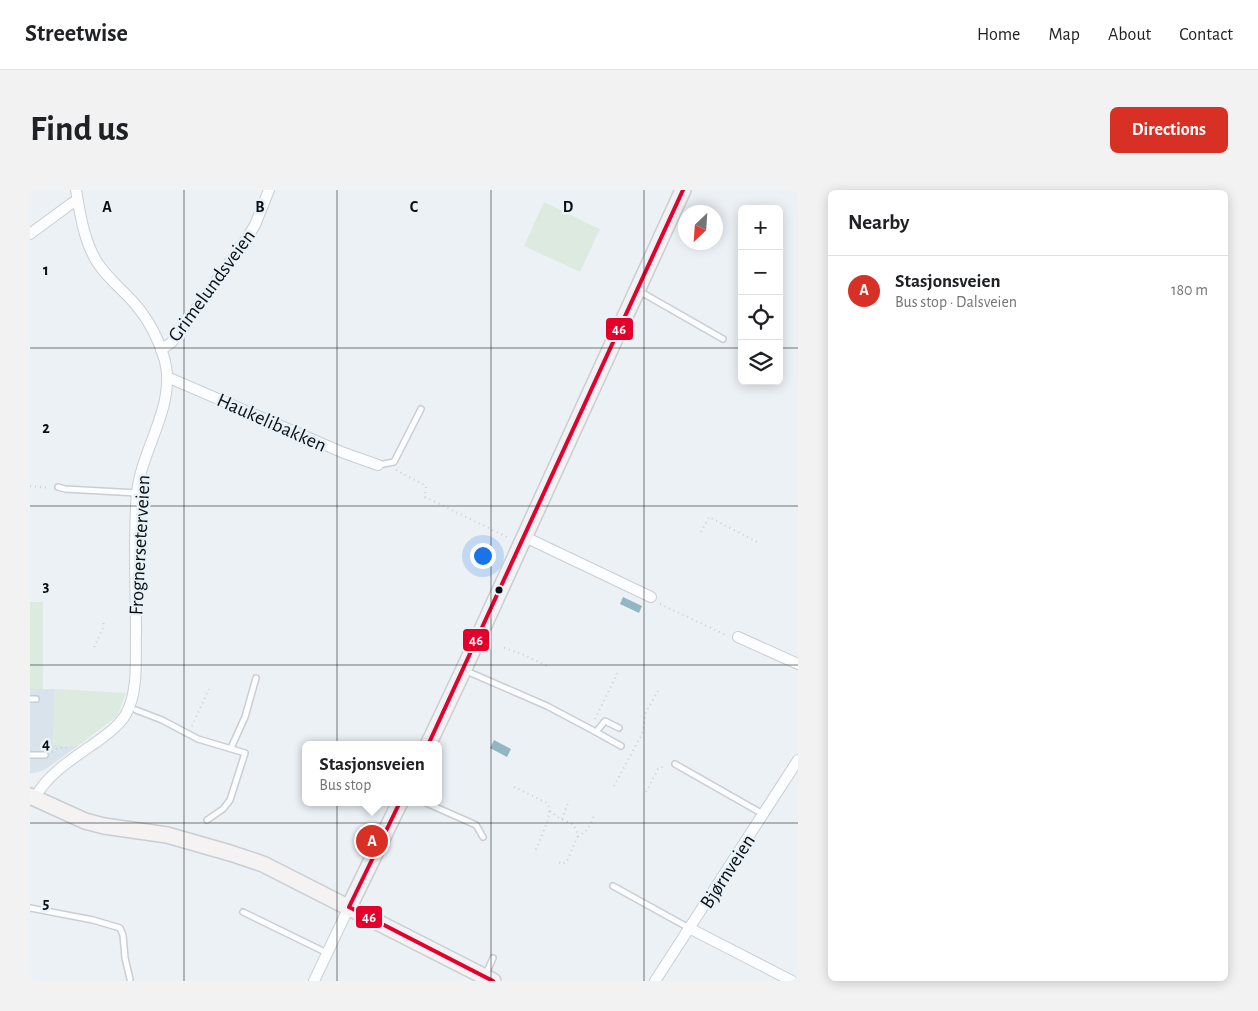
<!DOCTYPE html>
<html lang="en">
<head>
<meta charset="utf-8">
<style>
  body { margin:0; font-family:"Alegreya Sans",sans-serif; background:#f2f2f2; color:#202124 }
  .controls { position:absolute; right:15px; top:15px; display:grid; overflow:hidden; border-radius:8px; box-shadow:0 2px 12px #0003 }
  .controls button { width:45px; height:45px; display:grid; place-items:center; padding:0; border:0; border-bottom:1px solid #e0e0e0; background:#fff; color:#202124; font:25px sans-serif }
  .compass { position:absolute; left:648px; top:15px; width:45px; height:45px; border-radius:50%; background:#fff; box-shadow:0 2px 12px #0003; rotate:205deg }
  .you { position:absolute; left:452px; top:365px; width:18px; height:18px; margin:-12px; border:4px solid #fff; border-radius:50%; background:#1a73e8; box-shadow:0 0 0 8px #1a73e833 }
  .badge { display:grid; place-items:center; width:32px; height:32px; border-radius:50%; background:#d93025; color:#fff; font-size:16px; font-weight:700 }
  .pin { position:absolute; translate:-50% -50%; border:2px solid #fff; box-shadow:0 1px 5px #0006 }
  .popup { position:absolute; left:272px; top:551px; width:140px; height:65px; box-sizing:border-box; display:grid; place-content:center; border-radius:8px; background:#fff; filter:drop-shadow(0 1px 4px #0005); font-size:16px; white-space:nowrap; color:#757577 }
  .popup b { font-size:19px; color:#202124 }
  .popup::after { content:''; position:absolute; left:50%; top:100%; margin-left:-10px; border:10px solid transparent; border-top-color:#fff }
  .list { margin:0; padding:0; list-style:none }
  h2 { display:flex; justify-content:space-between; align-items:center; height:65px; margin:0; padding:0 20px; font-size:21px }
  h2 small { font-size:16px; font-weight:400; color:#757577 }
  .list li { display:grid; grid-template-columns:32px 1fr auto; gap:15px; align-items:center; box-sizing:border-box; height:70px; padding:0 20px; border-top:1px solid #e0e0e0 }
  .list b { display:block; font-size:19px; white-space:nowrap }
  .list p { margin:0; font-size:16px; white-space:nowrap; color:#757577 }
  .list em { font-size:16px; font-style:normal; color:#757577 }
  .icon { flex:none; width:28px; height:28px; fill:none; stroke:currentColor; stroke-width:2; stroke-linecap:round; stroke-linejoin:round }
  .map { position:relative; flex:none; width:768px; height:791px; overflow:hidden; border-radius:8px }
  header { display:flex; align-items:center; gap:30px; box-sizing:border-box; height:70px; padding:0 25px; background:#fff; border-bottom:1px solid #e0e0e0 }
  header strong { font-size:24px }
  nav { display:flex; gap:28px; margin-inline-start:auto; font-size:18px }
  .intro { display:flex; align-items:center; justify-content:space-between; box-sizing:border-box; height:120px; padding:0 30px }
  h1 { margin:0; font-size:35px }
  .button { padding:12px 22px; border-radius:8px; background:#d93025; color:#fff; font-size:18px; font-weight:700 }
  main { display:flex; gap:30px; padding:0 30px }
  aside { flex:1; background:#fff; border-radius:8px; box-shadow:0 2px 12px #0003 }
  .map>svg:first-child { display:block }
  .built { fill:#d8e3eb }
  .green { fill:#ddeae0 }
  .water { fill:#93b6c4 }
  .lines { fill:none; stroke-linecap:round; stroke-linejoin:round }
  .lane-casing { stroke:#caced2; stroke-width:8 }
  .street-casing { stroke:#caced2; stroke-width:12 }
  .secondary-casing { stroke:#caced2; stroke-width:18 }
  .path { stroke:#cdced0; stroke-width:2; stroke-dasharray:1 4; stroke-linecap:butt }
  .lane { stroke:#fcfdfe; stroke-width:5 }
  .street { stroke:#fcfdfe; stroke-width:10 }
  .secondary { stroke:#f4f2f2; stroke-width:15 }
  .bus-1-casing { stroke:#e9f2f9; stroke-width:8 }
  .bus-1 { stroke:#e4002b; stroke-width:4 }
  .grid { fill:none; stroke:#0c0f11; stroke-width:1; stroke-opacity:0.55 }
  .bus-dot { fill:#0c0f11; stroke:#e9f2f9; stroke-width:2 }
  .labels { text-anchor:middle; stroke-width:5; stroke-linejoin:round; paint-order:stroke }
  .street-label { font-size:20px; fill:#0c0f11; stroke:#e9f2f9 }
  .grid-label { font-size:16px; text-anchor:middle; font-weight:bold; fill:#0c0f11; stroke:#e9f2f9; stroke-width:5; stroke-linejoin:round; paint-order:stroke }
  .line-badge { stroke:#e9f2f9; stroke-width:2 }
  .badge-label { font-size:14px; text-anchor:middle; font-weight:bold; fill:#fff }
</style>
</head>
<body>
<header>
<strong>Streetwise</strong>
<nav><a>Home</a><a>Map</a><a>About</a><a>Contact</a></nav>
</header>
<div class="intro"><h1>Find us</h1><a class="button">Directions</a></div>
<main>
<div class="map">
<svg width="768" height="791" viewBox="0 0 768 791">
  <rect width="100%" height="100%" fill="#ecf1f6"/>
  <path class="built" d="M0,499h25l-2,56 25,1 -34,24 -10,3h-4z"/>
  <g class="green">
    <path d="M514,12l56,27 -20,43 -56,-26z"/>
    <rect x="0" y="412" width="13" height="87"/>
    <path d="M25,499l71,4 -9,23 -39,30 -25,-1z"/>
  </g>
  <g class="water">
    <path d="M593,407l19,9 -3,7 -19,-9z"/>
    <path d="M464,550l17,9 -4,8 -17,-9z"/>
  </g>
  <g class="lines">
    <defs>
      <g id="lane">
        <path d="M609,101l84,48"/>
        <path d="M348,275l16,-3 27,-53"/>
        <path d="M28,297l7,2 72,4"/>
        <path d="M434,480l83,36 49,26 9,-11 14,7"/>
        <path d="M0,509h6"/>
        <path d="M106,520l26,10 36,19 47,14 -15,47 -7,9 -16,11"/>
        <path d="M566,542l25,14"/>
        <path d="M201,558l14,-31 11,-39"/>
        <path d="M0,565h15"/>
        <path d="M645,574l88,50"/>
        <path d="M394,612l52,23 7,12"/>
        <path d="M583,696l76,42"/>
        <path d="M0,718l63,12 27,8 3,7 2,23 5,21"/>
        <path d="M213,722l84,41"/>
        <path d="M456,784l7,-16"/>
      </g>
      <g id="street">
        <path d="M0,44l42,-31 6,-2"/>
        <path d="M131,160l11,-8 75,-104 8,-13 14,-35"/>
        <path d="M137,187l177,76 34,12"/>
        <path d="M495,347l126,60"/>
        <path d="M708,447l60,27"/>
        <path d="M5,608c11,-23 40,-41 60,-55 11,-8 24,-17 31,-29 13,-24 9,-55 10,-82 0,-46 -3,-93 1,-140 5,-44 39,-86 28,-131 -6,-21 -16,-41 -30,-57 -12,-14 -28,-26 -38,-42 -13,-21 -17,-48 -21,-72"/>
        <path d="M659,738l103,53"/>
        <path d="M284,791l35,-74"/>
        <path d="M625,791l143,-221"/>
      </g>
      <g id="secondary">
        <path d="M398,555l36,-76 219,-479"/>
        <path d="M0,606l55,25 19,5 63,9 63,18 33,11 230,117"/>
        <path d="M319,717l51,-105"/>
      </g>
    </defs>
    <use href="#lane" class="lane-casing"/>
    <use href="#street" class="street-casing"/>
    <use href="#secondary" class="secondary-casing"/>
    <g class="path">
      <path d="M366,280l30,16 -1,11 84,41"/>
      <path d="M0,296l20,2"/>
      <path d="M671,342l8,-15 48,25"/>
      <path d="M630,414l68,32"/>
      <path d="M64,457l9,-19 1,-8"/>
      <path d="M474,458l18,6 25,12"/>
      <path d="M565,529l23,-47"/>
      <path d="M162,536l17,-37"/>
      <path d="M22,562l6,-4h10"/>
      <path d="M584,596l29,-54 2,-18 13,-23"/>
      <path d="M484,597l33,16c8,9 -8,37 -12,49"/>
      <path d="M616,602l12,-23 8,-4"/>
      <path d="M520,621l9,7 15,7 4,10 -11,26 -5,3 -5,-3"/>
      <path d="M532,629l7,-19"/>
      <path d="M548,647l10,-8 7,-15"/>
    </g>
    <use href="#lane" class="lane"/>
    <use href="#street" class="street"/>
    <use href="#secondary" class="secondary"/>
    <defs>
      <g id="bus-1">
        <path d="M398,555l255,-555"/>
        <path d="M370,612l-51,105 144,74"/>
      </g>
    </defs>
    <use href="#bus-1" class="bus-1-casing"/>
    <use href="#bus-1" class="bus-1"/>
  </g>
  <path class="grid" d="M154,0v791M307,0v791M461,0v791M614,0v791M0,158h712M749,158h19M0,316h768M0,475h768M0,633h768"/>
  <circle class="bus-dot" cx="469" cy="400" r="4.5"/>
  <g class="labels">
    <g class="street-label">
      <text transform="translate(181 95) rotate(-54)" y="7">Grimelundsveien</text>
      <text transform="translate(242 232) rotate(24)" y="7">Haukelibakken</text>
      <text transform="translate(109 355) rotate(-87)" y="7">Frognerseterveien</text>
      <text transform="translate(697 681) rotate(-57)" y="7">Bjørnveien</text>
    </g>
  </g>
  <g class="grid-label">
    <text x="77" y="22">A</text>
    <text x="230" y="22">B</text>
    <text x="384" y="22">C</text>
    <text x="538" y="22">D</text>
    <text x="16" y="85">1</text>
    <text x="16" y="243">2</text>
    <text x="16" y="401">3</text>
    <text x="16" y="559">4</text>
    <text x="16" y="718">5</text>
  </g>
  <g class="line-badge">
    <rect x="575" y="127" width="29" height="24" rx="5" fill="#e4002b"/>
    <rect x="432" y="438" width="28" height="24" rx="5" fill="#e4002b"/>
    <rect x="325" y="715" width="28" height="24" rx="5" fill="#e4002b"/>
  </g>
  <g class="badge-label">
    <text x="589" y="144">46</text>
    <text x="446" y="455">46</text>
    <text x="339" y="732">46</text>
  </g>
</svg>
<div class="controls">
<button>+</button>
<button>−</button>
<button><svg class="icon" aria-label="locate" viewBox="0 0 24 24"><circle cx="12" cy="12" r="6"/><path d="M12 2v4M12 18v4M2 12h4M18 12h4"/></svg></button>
<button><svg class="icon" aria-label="layers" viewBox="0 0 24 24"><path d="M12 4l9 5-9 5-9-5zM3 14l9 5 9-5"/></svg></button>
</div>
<svg class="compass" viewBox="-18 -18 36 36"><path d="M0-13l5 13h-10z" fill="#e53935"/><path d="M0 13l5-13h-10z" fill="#757577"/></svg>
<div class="you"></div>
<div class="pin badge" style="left:342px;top:651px">A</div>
<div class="popup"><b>Stasjonsveien</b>Bus stop</div>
</div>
<aside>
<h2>Nearby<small></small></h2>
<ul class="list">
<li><span class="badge">A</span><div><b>Stasjonsveien</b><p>Bus stop · Dalsveien</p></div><em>180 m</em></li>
</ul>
</aside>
</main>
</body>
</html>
